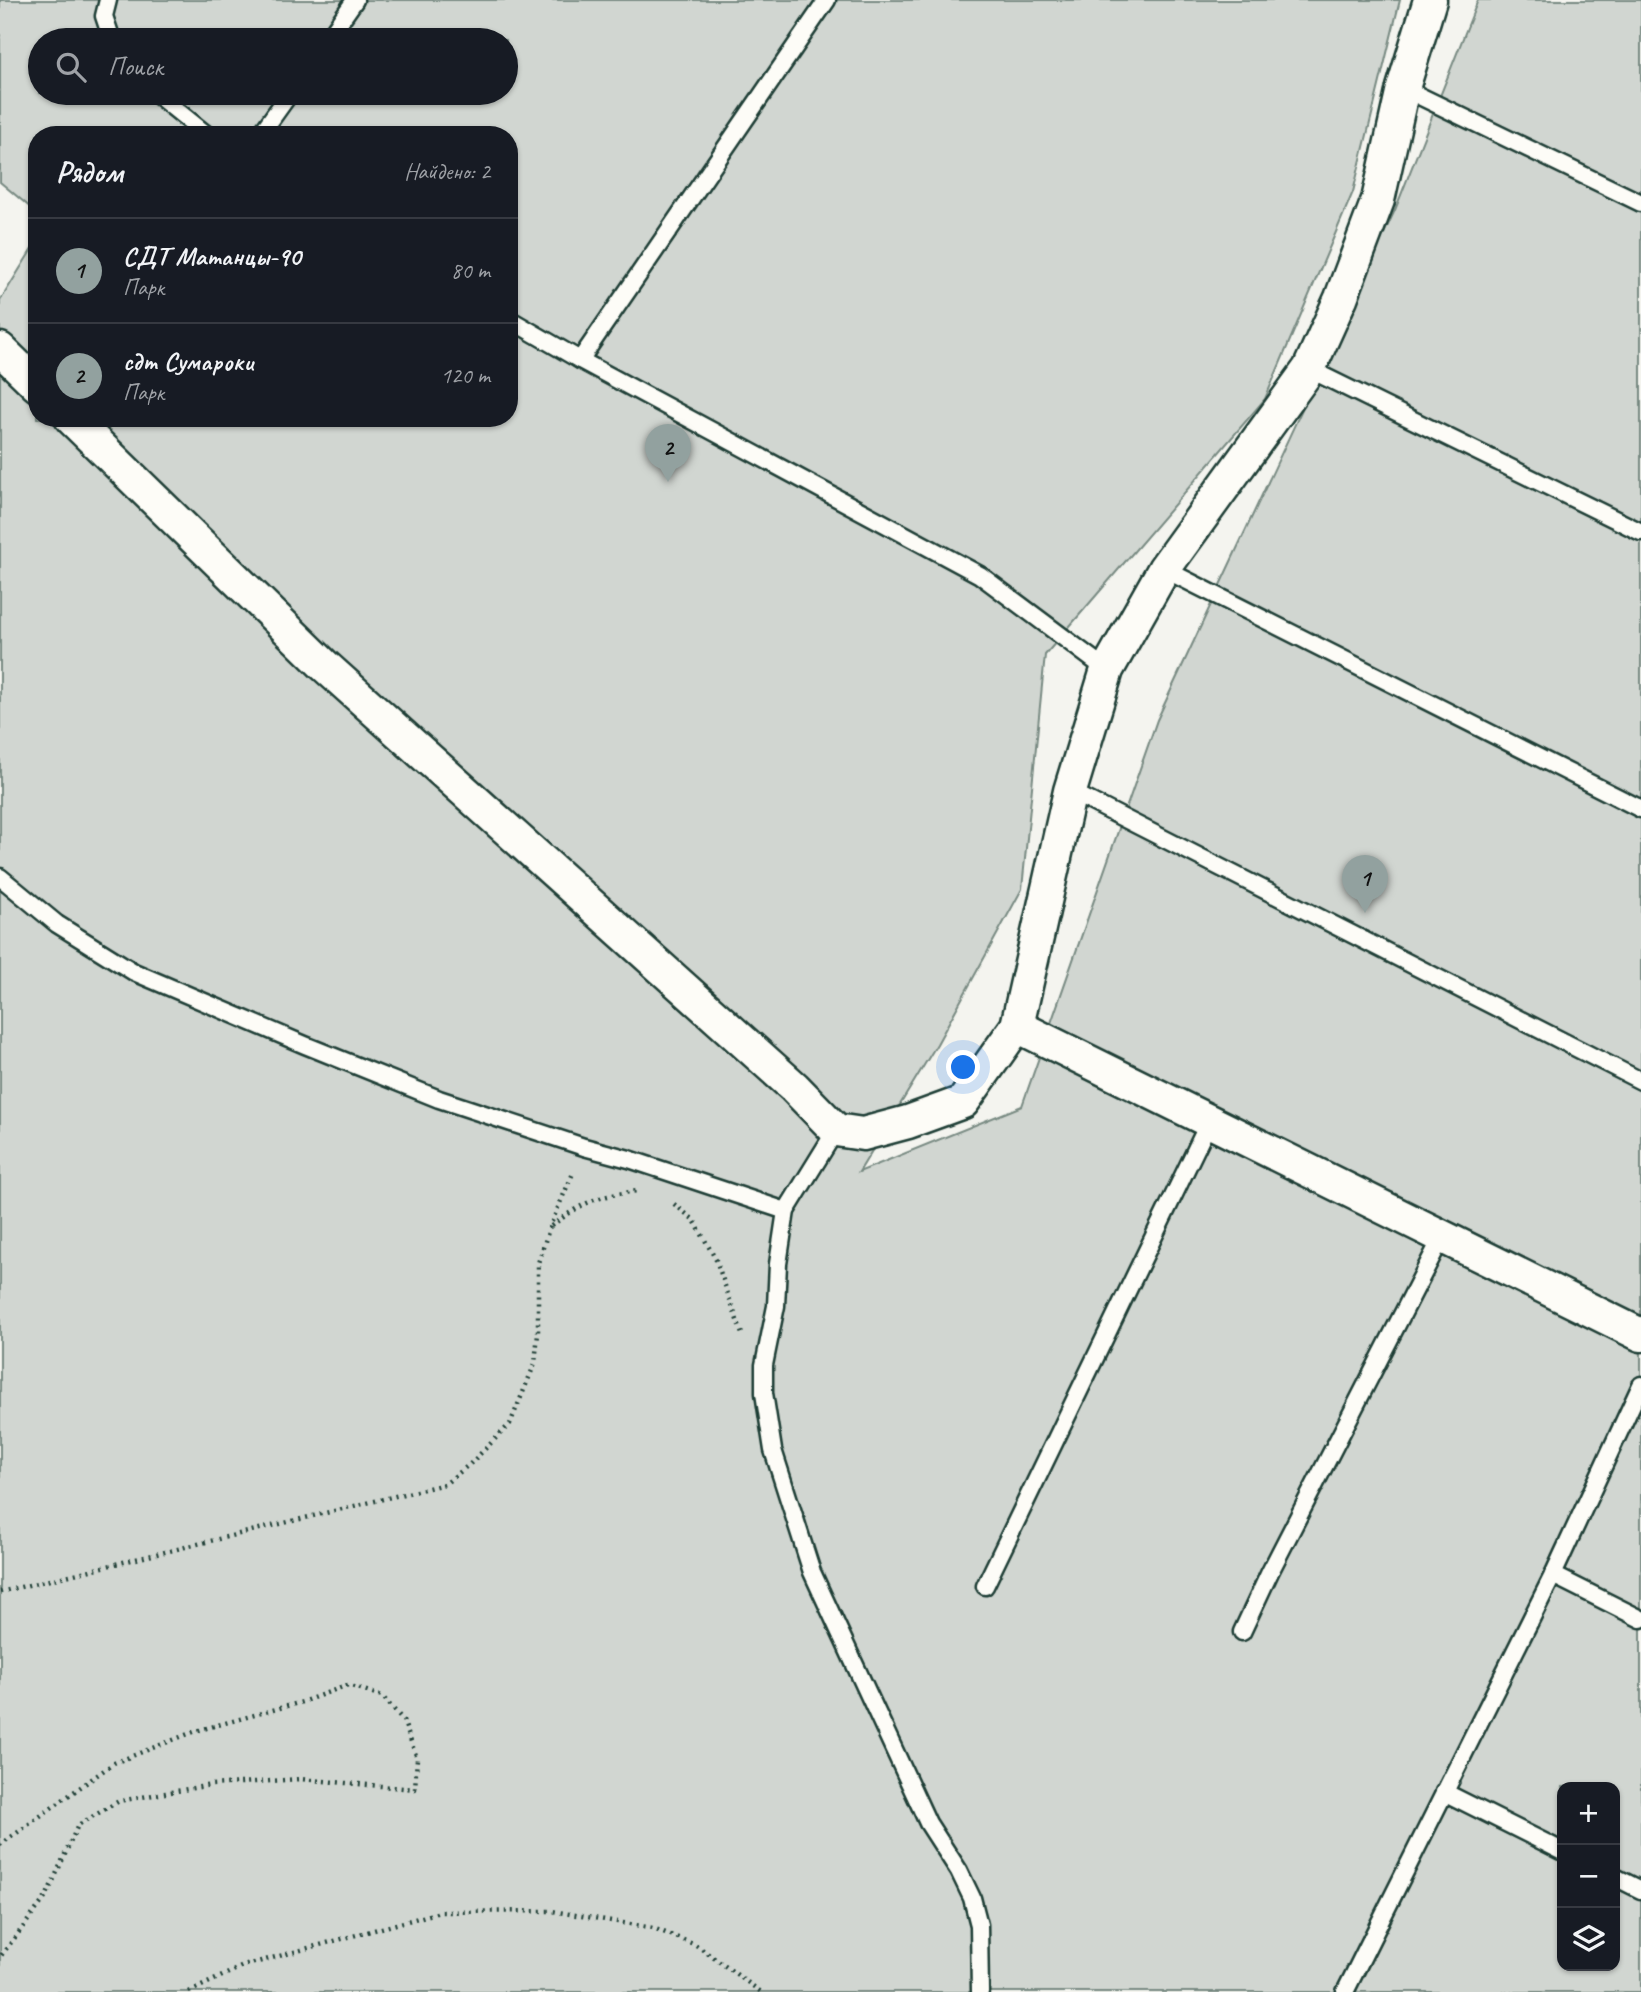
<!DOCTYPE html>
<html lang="ru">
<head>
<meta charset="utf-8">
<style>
  body { margin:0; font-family:Caveat,sans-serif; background:#242831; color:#f1f3f6 }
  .controls { position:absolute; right:21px; bottom:21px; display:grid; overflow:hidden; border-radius:14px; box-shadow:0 2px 5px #0004 }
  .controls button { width:63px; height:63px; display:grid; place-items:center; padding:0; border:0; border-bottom:2px solid #363941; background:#171b24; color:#f1f3f6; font:35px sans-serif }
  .you { position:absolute; left:964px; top:1068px; width:24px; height:24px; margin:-18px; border:5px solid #fff; border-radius:50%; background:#1a73e8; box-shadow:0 0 0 10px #1a73e833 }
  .badge { display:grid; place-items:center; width:46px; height:46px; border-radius:50%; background:#92a19f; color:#111; font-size:23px; font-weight:700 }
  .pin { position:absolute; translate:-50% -58px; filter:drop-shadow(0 2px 4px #0008) }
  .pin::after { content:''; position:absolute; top:37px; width:24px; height:21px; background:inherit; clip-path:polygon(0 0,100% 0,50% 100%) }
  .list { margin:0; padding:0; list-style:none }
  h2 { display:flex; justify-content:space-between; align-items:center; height:91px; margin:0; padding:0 28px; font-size:30px }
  h2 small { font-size:23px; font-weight:400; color:#9ea1a6 }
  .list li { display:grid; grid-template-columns:46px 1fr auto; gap:21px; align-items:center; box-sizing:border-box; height:105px; padding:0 28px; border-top:2px solid #363941 }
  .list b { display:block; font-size:26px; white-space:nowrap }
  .list p { margin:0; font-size:23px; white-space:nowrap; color:#9ea1a6 }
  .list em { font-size:23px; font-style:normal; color:#9ea1a6 }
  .icon { flex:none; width:38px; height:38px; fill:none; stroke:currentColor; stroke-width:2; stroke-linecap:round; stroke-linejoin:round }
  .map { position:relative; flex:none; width:1641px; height:1992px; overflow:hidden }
  .search { position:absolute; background:#171b24; box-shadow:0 2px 5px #0004; left:28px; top:28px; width:490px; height:77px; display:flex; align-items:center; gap:18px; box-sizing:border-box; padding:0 24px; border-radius:38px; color:#9ea1a6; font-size:26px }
  .panel { position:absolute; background:#171b24; box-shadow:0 2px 5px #0004; left:28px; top:126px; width:490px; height:301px; border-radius:28px }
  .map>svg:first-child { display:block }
  .green { fill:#d1d6d1; stroke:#788a82; stroke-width:2; fill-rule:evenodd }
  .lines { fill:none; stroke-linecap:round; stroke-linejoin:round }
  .service-casing { stroke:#1f3d34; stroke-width:21 }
  .minor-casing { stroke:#1f3d34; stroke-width:37 }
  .path { stroke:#1f3d34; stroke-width:4.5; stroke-dasharray:2 5; stroke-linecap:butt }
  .service { stroke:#fdfcf7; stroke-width:16 }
  .minor { stroke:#fdfcf7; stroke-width:32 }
</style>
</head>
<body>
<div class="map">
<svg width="1641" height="1992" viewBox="0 0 1641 1992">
  <rect width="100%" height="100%" fill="#f4f4ef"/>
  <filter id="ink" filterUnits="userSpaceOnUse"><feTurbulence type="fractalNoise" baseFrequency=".0143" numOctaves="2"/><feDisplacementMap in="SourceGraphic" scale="14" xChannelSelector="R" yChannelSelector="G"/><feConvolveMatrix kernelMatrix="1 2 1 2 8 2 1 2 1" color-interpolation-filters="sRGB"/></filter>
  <g filter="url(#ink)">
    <path class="green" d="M0,0h1400l-47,192 -88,207 -220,256 -23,234 -85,155 -78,128 163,-66 135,-386 238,-510 83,-210h163v1992h-1641v-1691l37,-60v177h472v-283h-472v78l-37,-31zM40,40h466v53h-466zM1562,1787h53v179h-53z"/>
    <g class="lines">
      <defs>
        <g id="service">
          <path d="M108,0l-4,16 8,24"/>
          <path d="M327,40l28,-40"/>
          <path d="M1403,88l238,115"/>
          <path d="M155,93l52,42"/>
          <path d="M260,135l30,-42"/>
          <path d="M509,319l71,41 247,-360"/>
          <path d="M580,360l400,215 127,95"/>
          <path d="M1309,369l332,163"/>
          <path d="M1164,569l477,240"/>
          <path d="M1070,791l571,290"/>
          <path d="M0,877l57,47 77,48 171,73 134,54 145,48 45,12 157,52"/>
          <path d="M836,1130l-50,81 -8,53 -2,42 -12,59v28l9,57 39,122 116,251 31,48 13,27 7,27 1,67"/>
          <path d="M1553,1575l88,44"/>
          <path d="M985,1586l225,-466"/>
          <path d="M1242,1632l28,-60 172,-335"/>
          <path d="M1444,1792l118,59"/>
          <path d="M1615,1877l26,13"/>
          <path d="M1345,1992l208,-417 88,-190"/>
        </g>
        <g id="minor">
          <path d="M0,349l37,36"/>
          <path d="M71,418l253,247 470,422 42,43 27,4 45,-12 55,-20 54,-76 53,-235 37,-121 57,-101 145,-200 32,-71 37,-98 25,-112 27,-88"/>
          <path d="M1017,1026l624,309"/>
        </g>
      </defs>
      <use href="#service" class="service-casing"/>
      <use href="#minor" class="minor-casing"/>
      <g class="path">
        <path d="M674,1204l20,16 22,40 27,77"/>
        <path d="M551,1226c34,-25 46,-30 87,-35"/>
        <path d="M0,1592l445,-108 25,-20 40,-40 25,-61 3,-29v-71l12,-37 24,-55"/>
        <path d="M0,1845l114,-82 82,-32 106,-29 46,-17 34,11 21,24 14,38 -2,31 -115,-10 -89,6 -92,16 -41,24 -32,72 -46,60"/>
        <path d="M189,1992l54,-26 197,-54 112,-1 101,17 43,17 65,47"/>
      </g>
      <use href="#service" class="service"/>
      <use href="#minor" class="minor"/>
    </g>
  </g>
</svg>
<div class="controls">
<button>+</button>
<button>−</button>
<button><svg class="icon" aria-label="layers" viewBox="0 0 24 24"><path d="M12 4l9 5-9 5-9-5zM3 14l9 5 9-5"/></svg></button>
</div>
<div class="you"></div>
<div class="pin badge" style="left:1365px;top:913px">1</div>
<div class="pin badge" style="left:668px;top:482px">2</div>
<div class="search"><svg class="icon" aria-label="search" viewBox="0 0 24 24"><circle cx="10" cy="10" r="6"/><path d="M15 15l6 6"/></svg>Поиск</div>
<section class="panel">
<h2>Рядом<small>Найдено: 2</small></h2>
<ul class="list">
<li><span class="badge">1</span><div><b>СДТ Матанцы-90</b><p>Парк</p></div><em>80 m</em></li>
<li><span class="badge">2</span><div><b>сдт Сумароки</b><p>Парк</p></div><em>120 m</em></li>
</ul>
</section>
</div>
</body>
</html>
